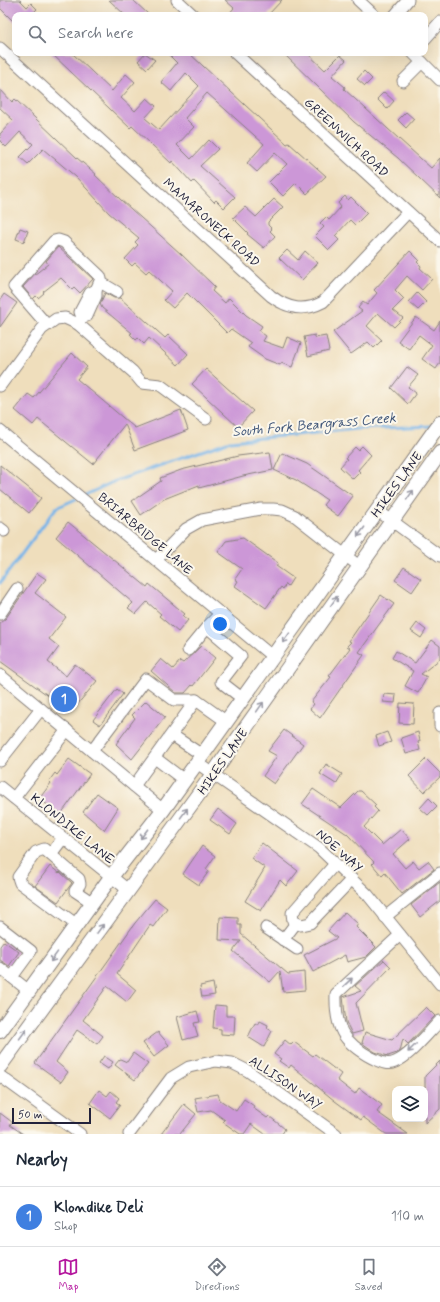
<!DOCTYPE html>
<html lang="en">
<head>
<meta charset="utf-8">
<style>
  body { margin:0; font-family:Mynerve,sans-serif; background:#f2f2f3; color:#1f2937 }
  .controls { position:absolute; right:12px; bottom:12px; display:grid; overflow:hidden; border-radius:8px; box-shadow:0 4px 16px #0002 }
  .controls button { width:36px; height:36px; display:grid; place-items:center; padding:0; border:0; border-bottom:1px solid #e0e1e3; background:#fff; color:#1f2937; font:20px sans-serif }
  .scale { position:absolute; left:12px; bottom:10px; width:79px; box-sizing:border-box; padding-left:4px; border:2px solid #22223b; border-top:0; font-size:11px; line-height:14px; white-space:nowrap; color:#22223b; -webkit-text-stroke:3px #fbf7ec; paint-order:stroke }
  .you { position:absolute; left:220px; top:624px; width:14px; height:14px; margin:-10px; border:3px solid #fff; border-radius:50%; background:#1a73e8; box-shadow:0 0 0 6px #1a73e833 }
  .badge { display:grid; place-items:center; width:26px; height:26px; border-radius:50%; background:#b5179e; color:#fff; font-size:13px; font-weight:700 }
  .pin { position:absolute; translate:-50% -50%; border:2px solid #fff; box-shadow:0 1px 4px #0006 }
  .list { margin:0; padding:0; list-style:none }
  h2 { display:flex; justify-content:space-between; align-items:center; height:52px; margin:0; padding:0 16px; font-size:17px }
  h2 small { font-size:13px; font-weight:400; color:#747a83 }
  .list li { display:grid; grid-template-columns:26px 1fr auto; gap:12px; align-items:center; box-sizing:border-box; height:60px; padding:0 16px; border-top:1px solid #e0e1e3 }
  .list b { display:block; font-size:15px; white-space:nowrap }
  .list p { margin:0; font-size:13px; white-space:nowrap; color:#747a83 }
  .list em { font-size:13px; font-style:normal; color:#747a83 }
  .icon { flex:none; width:22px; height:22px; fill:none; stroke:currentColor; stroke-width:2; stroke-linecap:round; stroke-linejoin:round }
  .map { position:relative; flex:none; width:440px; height:1134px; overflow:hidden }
  .search { position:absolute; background:#fff; box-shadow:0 4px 16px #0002; left:12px; right:12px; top:12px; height:44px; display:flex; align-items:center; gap:10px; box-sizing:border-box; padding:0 14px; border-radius:8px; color:#747a83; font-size:15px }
  .sheet { height:112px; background:#fff }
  nav { display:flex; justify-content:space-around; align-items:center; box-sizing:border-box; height:56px; border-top:1px solid #e0e1e3; background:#fff; font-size:11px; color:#747a83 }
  nav a { display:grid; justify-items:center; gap:2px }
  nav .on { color:#b5179e }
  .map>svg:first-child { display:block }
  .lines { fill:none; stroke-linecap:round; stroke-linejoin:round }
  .stream { stroke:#76b4e9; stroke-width:3 }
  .building { fill:#cc97d7 }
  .minor-casing { stroke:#88807c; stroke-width:13 }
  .major-casing { stroke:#88807c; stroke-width:16 }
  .minor { stroke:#fff; stroke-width:11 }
  .major { stroke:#fff; stroke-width:14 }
  .oneway { stroke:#9c9ca7 }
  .labels { text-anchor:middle; stroke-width:4; stroke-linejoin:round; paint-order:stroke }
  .street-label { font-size:13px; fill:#22223b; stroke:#fbf7ec }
  .water-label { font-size:14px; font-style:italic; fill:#3f5578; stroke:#fbf7ec }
</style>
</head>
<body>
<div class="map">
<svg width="440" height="1134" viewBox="0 0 440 1134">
  <rect width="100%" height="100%" fill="#fbf7ec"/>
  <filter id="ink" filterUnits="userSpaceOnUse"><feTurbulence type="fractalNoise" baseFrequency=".025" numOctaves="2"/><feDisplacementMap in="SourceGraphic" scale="8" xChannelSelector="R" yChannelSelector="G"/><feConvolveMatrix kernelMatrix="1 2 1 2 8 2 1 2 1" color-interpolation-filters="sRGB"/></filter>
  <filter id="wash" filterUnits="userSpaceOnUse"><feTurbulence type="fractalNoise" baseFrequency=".012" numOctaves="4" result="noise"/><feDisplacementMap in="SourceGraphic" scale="16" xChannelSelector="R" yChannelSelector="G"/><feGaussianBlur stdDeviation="0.9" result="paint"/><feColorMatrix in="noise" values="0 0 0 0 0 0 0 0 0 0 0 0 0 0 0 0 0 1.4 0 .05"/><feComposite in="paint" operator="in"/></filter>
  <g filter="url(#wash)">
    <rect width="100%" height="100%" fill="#efdebc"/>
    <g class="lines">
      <g class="stream">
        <path d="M83,496l30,-14 117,-41 128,-12 75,-3"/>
        <path d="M0,583l56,-75 20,-9"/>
      </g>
    </g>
    <g id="blocks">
      <g class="building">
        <path d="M0,0h20l7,7 4,-4 6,6 -4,4 3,2h-21v8l-15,-15z"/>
        <path d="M109,0h24l16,15h-24z"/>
        <path d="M225,0h57l-14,15h-40l6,-7z"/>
        <path d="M51,53h21l40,38 14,-17 9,8 -14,16 14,13 12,-13 9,8 -11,12 14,12 40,-44 -13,-13 -15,18 -10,-9 16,-19 -10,-10h22l98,91 2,-1 37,33 -19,18 -11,-11 -13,13 -14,-14 18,-18 -12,-11 -18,19 -10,-9 17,-19 -57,-51 -22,25 9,9 -17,18 14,14 18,-19 9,9 -18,17 35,31 -11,11 -8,-8 -2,2 -20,-21 -2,2 -20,-22 -1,2 -39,-37 -2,2z"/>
        <path d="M145,53l10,7 -8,9 -9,-8z"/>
        <path d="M283,53h24l18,17 15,-15 6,5 -14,16 13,11 -1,2 87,79 9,-10v40l-42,-40 -44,-36z"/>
        <path d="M364,71l8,8 -7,7 -8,-7z"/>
        <path d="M0,89l12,13 3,-3 62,59 19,16 -1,1 26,25 60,54 34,33 -3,4 13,12 4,-5 17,17 16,11 -3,5 7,5 -3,5 20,7 4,-11 14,6 -9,24 -11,-4 -1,2 -15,-6 -17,-12 3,-4 -20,-14 -4,4 -40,-40 -14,15 -9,-8 8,-9 -23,-21 -3,3 -11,-10 -3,3 -7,-7 13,-14 -3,-3 4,-4 -30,-25 -33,-36 -33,-28 -15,15 -8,-7 13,-13 -13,-12 -14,15 -6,-6v-7l13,-14 -13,-12z"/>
        <path d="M384,92l10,9 -7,8 -10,-10z"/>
        <path d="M406,112l8,7 -8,9 -8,-8z"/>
        <path d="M345,196l3,4 3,-3 16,16 -12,12 -5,-5 -15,16 4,4 -10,10 -14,-14 9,-9 -4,-4 6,-6 3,3 12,-13 -3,-4z"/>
        <path d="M274,199l9,8 -15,15v3l4,4 -2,2 5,5 -11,12 -17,-14 1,-1 -15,-15 12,-11 11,10z"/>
        <path d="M20,228l8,3 -4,11 -8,-3z"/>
        <path d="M58,247l35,32 -13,14 -6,-6 -2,2 -11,-11 -18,14 1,1 -6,5 -2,-2 -3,3 -10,-12 11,-12 14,-11 -2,-3z"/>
        <path d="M287,250l11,10 7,-9 13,12 -16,17 -23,-22z"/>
        <path d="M410,251l9,9 -2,2 4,4 -1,2 12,11 -10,11 -15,-14 -12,14 9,9 -11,11 10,8 -9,9 -16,-14 -11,13 15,14 -8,8 -6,-6 -17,12 -18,-22 29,-21 -4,-3 5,-6 4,3 10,-12 -3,-3z"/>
        <path d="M105,293l9,5h6l45,40 3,-3 20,19 -10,11 -29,-27 -5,6 -6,-6 -2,2 -6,-6 2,-1 -30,-25 -2,-4z"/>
        <path d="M417,293l9,9 -8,8 -9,-8z"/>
        <path d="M4,294l13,9 -17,24v-27z"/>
        <path d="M416,317l18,13 6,-9v42l-4,6 -14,-10 10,-14 -13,-10 -10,14 -11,-8z"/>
        <path d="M315,335v3l11,-2 3,15 -21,5 -4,-19z"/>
        <path d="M72,353l15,14 -10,12 58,49 46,-18 7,20 -53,20 -10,-26 -32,40 -55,-45 -5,6 -18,-15 13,-16 6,4z"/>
        <path d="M407,367l11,8 -10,12 8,6 -8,11 -17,-16z"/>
        <path d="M206,369l47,42 -15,16 -46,-43z"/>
        <path d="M362,446l9,9 -13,15 2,2 -7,7 -13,-12 7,-8 -2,-1 10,-11 3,3z"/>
        <path d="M270,452l3,18 -30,6 -44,12v-3l-35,14 -23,16 -9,-14 29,-20 -1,-3 21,-8 57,-14z"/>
        <path d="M282,453l25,11 46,32 -15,20 -15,-11 4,-5 -31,-20 -22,-10z"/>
        <path d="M0,465l41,33 -12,15 -29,-24z"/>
        <path d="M68,522l79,65 2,-3 36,30 -2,2 5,4 -10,12 -19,-16 2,-2 -14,-12 -11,12 -8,-6 5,-5 -77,-66z"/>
        <path d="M243,538l35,25 -2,3 17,12 -5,8 -2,-2 -3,5 -2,-2 -15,21 -31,-22 3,-5 -3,-2 7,-10 -24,-17 8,-11z"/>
        <path d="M404,567l17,12 -9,13 -17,-12z"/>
        <path d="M37,573l9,6 -11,14 31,24 -17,22 10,8 -11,15 18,14 9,-12 22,17 -26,31 -71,-51v-38l6,-5z"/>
        <path d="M381,595l13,9 -35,48 5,3 -44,63 -10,-9 4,-5 -3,-2 20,-25 -2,-1 21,-28 -3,-2 4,-4 -2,-1z"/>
        <path d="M417,623l9,7 -5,8 -10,-7z"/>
        <path d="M432,640l8,6v13l-19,15 6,3 -9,16 -13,-7 8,-15 -21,-13 4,-7 19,12z"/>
        <path d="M201,646l14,12 -22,28 -1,-1 -7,8h-9l-25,-22 10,-12 12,10 7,-8 3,2z"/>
        <path d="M117,689l6,5 -23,31 -7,-5z"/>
        <path d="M384,694l12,1 -1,8 -12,-1z"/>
        <path d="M146,701l19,16 -33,42 -16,-15 19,-26 -3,-3z"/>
        <path d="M400,703l14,1 -1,20 -14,-1z"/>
        <path d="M284,730l19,14 -29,40 -11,-8 14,-20 -9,-5z"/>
        <path d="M387,732l4,10 -12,4 -3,-10z"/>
        <path d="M418,732l2,9 -2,1 2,8 -14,4 -5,-16z"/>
        <path d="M69,759l21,15 -29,40 -22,-15 12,-16 -2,-2 6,-8 2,2z"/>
        <path d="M426,759l14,14v4l-16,15 -15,-16z"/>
        <path d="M326,764l16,10 -6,10 -16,-10z"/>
        <path d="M313,789l28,19 17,-17h3l15,14 -2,2 4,4 -14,16 18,18 19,-16 9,10 -17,15 12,14 8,-7 6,7 9,-7 6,8 -32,25 -17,-21 -3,3 -10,-12 2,-2 -27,-28 -45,-30z"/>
        <path d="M97,793l21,15 -14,22 -21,-18z"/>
        <path d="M429,798l8,8 -9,9 -8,-7z"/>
        <path d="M218,809l19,15 -7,10 -20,-14z"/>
        <path d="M262,843l36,28 -12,15 -6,-6 -19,31 -16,-10 20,-33 -14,-10z"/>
        <path d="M202,846l13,10 -9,13 3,2 -10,14 -16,-11z"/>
        <path d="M50,866l9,7 1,-1 12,11 -14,19 -23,-16z"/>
        <path d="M440,882v19l-20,16 -9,-12z"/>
        <path d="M155,899l12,9 -14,19 -3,-2 -33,49 19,16 -9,12 -20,-16 -24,34 20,16 -6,8 -20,-14 -21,32 12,10 -7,10 -26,-19 100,-140z"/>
        <path d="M345,912l13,12 -2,3 20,20 -10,10 -19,5 -2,-7 -32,17 -9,-17 33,-17 -9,-7z"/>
        <path d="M220,917l18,1v7h3v9l47,40 16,-2 1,18 -22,2 -3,-21 -10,11 -37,-31 8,-10 -22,-1z"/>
        <path d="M4,941l15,11 -10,14 -9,-6v-14z"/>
        <path d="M384,960l7,7 -35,36 7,28 -11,3 -6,-12 -3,-25 18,-6 -6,-5z"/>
        <path d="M213,983l2,12 -13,2 -2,-11z"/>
        <path d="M215,1005l11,1v10h9l-1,19 -13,-1v-5l-8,-1z"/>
        <path d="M426,1007l9,9 -27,28 -5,-5 -3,12 -3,2 -9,3 -13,-4 -13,-9 3,-11 27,8z"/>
        <path d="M197,1011l3,11 -6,1 4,13 -15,4 -6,-23z"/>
        <path d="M260,1021l8,4 -1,3 5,3 -8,16 -16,-10 7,-14 3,2z"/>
        <path d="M158,1032l11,13 -15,12 -11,-14z"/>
        <path d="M285,1040l6,5 3,-3 19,14 2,-2 26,20 -4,6 18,14 4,-6 23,17 -5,7 31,22h-22l-23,-17 -2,3 -26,-19 -44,-36 -2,3 -10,-7 2,-2 -7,-5z"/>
        <path d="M133,1053l15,11 -13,16 -20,-15 5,-6 7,3z"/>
        <path d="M104,1056l9,6 -5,7 -9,-6z"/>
        <path d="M440,1061v48l-15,14v-47z"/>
        <path d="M99,1090l8,6 4,-5 8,7 -3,4 4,3 -10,13 -20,-15z"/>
        <path d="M218,1094l2,6 16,11 8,-12 10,7 -1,2 14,10 2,-2 16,13 -3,5h-17l-14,-10 -7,10h-4l-17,-12 2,-2 -14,-10 -13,2 -3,-14z"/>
        <path d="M184,1104l12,10 -16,20h-19z"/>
        <path d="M0,1113l12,9 -2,3 13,9h-23z"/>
      </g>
    </g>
  </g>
  <g filter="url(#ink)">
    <use href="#blocks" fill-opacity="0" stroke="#88807c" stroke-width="1"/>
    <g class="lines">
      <defs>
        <g id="minor">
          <path d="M177,0l16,15"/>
          <path d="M358,0l16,15"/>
          <path d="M395,15l13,-15"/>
          <path d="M425,39l15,-17"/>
          <path d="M0,48l271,248c17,13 33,16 52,6l85,-90"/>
          <path d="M235,53l205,188"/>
          <path d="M413,53l27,27"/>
          <path d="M403,81l19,-19"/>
          <path d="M100,282l17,10"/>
          <path d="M78,324l4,-7 5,-1 9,-20v-6l-6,3 -10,19 2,5"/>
          <path d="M47,325l-33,-38 40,-46 4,-1 6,2 36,34 1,3 -5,11"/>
          <path d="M0,386l42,-57 14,-10 9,-1 13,6 55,48 9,11 18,2 46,34"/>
          <path d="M0,431l273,226"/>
          <path d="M377,510l63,46"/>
          <path d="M0,528l4,3"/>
          <path d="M156,560l30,-31 16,-9 59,-11h12l9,1 13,6 64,50"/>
          <path d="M221,613l-14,14 34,29 -20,26 22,17"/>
          <path d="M0,614l17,-25"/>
          <path d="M188,650l19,-23"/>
          <path d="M0,675l163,135"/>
          <path d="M440,713v13"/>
          <path d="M172,735l30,20"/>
          <path d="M92,751l54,-72 28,21h22l31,22"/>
          <path d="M155,758l29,22"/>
          <path d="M0,761l41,-52"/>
          <path d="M197,763l122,85 49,47 72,89"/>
          <path d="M134,786l62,-86"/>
          <path d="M0,787l128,103"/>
          <path d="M14,798l53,-68"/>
          <path d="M51,854l12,-16"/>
          <path d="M335,864l-43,49 1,8 8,4 9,-2 42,-44"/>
          <path d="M385,917l55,-44"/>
          <path d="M77,925l-57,-42 -2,-6 18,-25 8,-3 35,30 1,5 -5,7 18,12"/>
          <path d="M0,927l31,24 -19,26"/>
          <path d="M266,928l31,21"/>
          <path d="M400,935l-64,59c-1,33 6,48 36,64 7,3 15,8 23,4 15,-6 33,-29 45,-41"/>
          <path d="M283,940l13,-17"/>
          <path d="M0,968l29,23"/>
          <path d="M0,1076l80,58"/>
          <path d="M129,1134l42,-56 18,-11 27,-6 16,2 16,8 88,63"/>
        </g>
        <g id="major">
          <path d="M0,1031l111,-154 52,-67 277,-387"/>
          <path d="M0,1066l203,-278 237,-335"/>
        </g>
      </defs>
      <use href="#minor" class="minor-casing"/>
      <use href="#major" class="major-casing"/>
      <use href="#minor" class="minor"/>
      <use href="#major" class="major"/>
    </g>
    <defs><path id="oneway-shaft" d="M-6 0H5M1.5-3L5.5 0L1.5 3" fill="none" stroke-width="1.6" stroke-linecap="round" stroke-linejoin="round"/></defs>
    <g class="oneway">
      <use href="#oneway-shaft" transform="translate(410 495) rotate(-55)"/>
      <use href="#oneway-shaft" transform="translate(361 532) rotate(127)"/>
      <use href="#oneway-shaft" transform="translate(334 601) rotate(-55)"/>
      <use href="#oneway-shaft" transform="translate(286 638) rotate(125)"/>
      <use href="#oneway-shaft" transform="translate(260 707) rotate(-55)"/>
      <use href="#oneway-shaft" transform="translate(184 813) rotate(-54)"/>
      <use href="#oneway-shaft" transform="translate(144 834) rotate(127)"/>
      <use href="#oneway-shaft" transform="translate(100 929) rotate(-54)"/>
      <use href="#oneway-shaft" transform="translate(54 957) rotate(126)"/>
      <use href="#oneway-shaft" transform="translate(348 982) rotate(-43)"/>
      <use href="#oneway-shaft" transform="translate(23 1034) rotate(-54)"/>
      <use href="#oneway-shaft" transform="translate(412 1048) rotate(135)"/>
    </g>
  </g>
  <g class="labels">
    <g class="street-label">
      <text transform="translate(347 137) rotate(43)" y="5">GREENWICH ROAD</text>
      <text transform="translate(212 222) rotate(42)" y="5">MAMARONECK ROAD</text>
      <text transform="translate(396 484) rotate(-54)" y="5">HIKES LANE</text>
      <text transform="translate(146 533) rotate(40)" y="5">BRIARBRIDGE LANE</text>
      <text transform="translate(222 761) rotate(-55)" y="5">HIKES LANE</text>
      <text transform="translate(73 828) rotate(39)" y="5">KLONDIKE LANE</text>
      <text transform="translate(340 850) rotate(42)" y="5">NOE WAY</text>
      <text transform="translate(286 1082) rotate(34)" y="5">ALLISON WAY</text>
    </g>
    <g class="water-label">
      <text transform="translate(314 424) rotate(-5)" y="5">South Fork Beargrass Creek</text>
    </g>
  </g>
</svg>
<div class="controls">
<button><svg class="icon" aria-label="layers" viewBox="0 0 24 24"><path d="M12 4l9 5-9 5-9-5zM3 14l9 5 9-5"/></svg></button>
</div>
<div class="scale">50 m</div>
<div class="you"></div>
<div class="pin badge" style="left:64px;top:699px;background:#3f7fe0">1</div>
<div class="search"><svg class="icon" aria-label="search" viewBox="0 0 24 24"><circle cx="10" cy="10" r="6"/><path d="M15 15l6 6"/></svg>Search here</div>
</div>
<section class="sheet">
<h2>Nearby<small></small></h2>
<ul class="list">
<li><span class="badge" style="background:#3f7fe0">1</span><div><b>Klondike Deli</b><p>Shop</p></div><em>110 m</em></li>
</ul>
</section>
<nav>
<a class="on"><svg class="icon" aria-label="map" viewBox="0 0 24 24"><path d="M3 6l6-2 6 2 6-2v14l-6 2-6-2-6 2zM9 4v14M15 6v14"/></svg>Map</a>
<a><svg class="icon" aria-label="directions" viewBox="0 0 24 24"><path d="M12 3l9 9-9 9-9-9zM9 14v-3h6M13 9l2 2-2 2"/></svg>Directions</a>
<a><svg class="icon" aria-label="saved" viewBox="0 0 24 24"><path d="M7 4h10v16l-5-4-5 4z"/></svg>Saved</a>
</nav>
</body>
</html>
